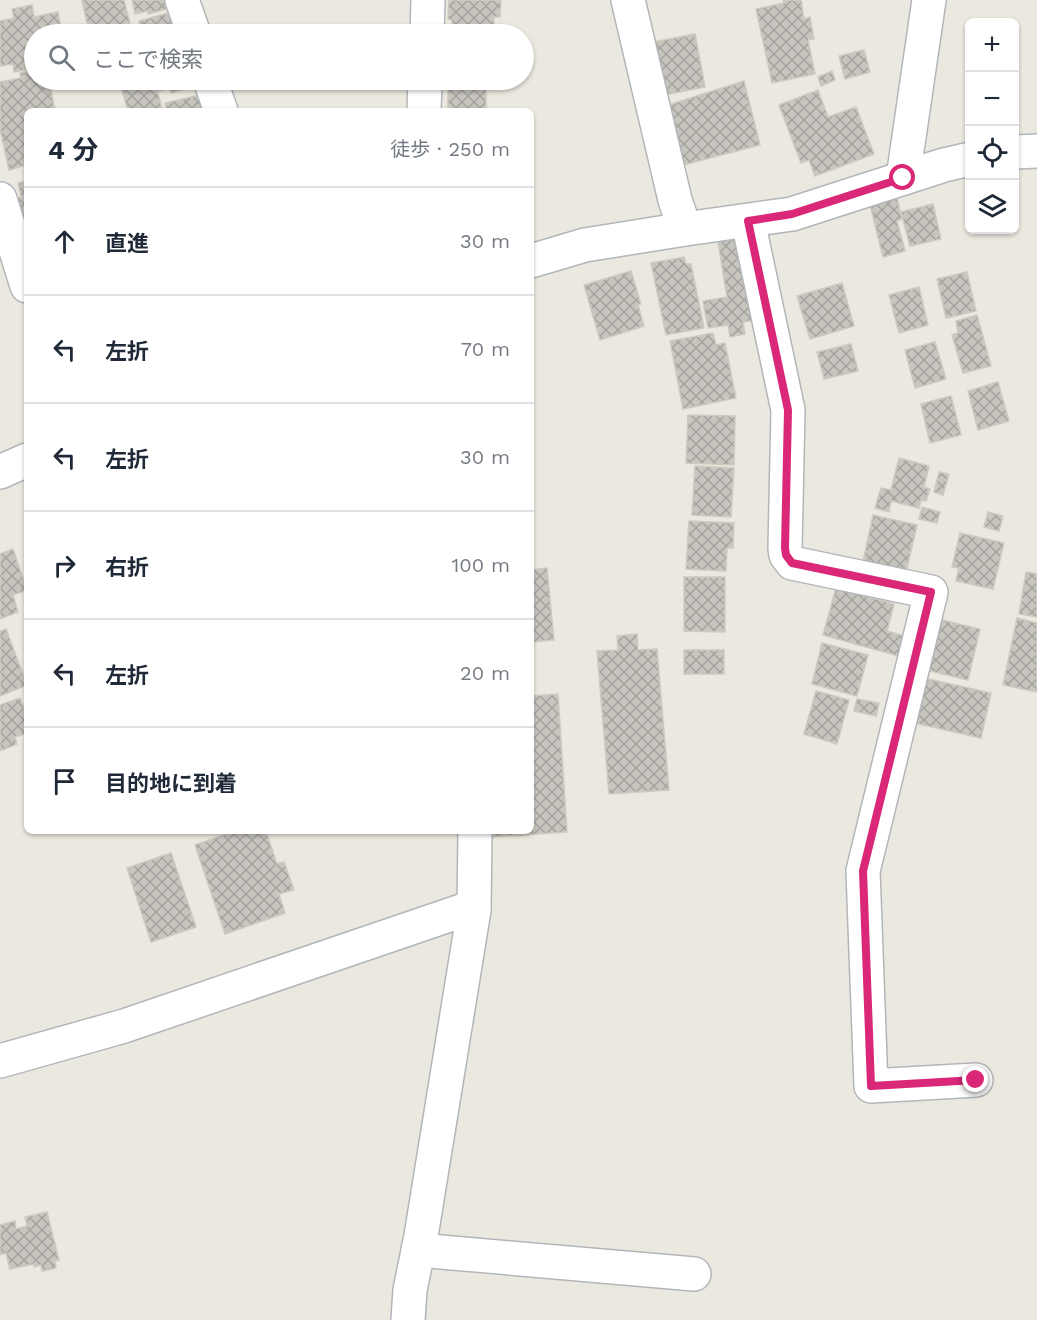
<!DOCTYPE html>
<html lang="ja">
<head>
<meta charset="utf-8">
<style>
  body { margin:0; font-family:"Work Sans","Noto Sans JP",sans-serif; background:#f6f6f7; color:#1f2937 }
  .controls { position:absolute; right:18px; top:18px; display:grid; overflow:hidden; border-radius:9px; box-shadow:0 2px 4px #0004 }
  .controls button { width:54px; height:54px; display:grid; place-items:center; padding:0; border:0; border-bottom:2px solid #e0e1e3; background:#fff; color:#1f2937; font:30px sans-serif }
  .stop { position:absolute; width:18px; height:18px; margin:-14px; border:4px solid #db2777; border-radius:50%; background:#fff }
  .stop.end { background:#db2777; border-color:#fff; box-shadow:0 2px 6px #0008 }
  .list { margin:0; padding:0; list-style:none }
  h2 { display:flex; justify-content:space-between; align-items:center; height:78px; margin:0; padding:0 24px; font-size:26px }
  h2 small { font-size:20px; font-weight:400; color:#747a83 }
  .list li { display:grid; grid-template-columns:39px 1fr auto; gap:18px; align-items:center; box-sizing:border-box; height:108px; padding:0 24px; border-top:2px solid #e0e1e3 }
  .list b { display:block; font-size:22px; white-space:nowrap }
  .list em { font-size:20px; font-style:normal; color:#747a83 }
  .icon { flex:none; width:33px; height:33px; fill:none; stroke:currentColor; stroke-width:2; stroke-linecap:round; stroke-linejoin:round }
  .map { position:relative; flex:none; width:1037px; height:1320px; overflow:hidden }
  .search { position:absolute; background:#fff; box-shadow:0 2px 4px #0004; left:24px; top:24px; width:510px; height:66px; display:flex; align-items:center; gap:15px; box-sizing:border-box; padding:0 21px; border-radius:33px; color:#747a83; font-size:22px }
  .panel { position:absolute; background:#fff; box-shadow:0 2px 4px #0004; left:24px; top:108px; width:510px; height:726px; border-radius:9px }
  .map>svg:first-child { display:block }
  .building { fill:url(#building-cross-hatch); stroke:#cfcabe; stroke-width:1.5 }
  .lines { fill:none; stroke-linecap:round; stroke-linejoin:round }
  .minor-casing { stroke:#b2b6ba; stroke-width:36 }
  .minor { stroke:#fff; stroke-width:33 }
  .route { stroke:#db2777; stroke-width:8 }
</style>
</head>
<body>
<div class="map">
<svg width="1037" height="1320" viewBox="0 0 1037 1320">
  <defs>
    <pattern id="building-cross-hatch" width="8" height="8" patternUnits="userSpaceOnUse" patternTransform="scale(1.5)"><rect width="8" height="8" fill="#c8c5bf"/><path d="M0 0l8 8M0 8l8-8" fill="none" stroke="#a5a39f"/></pattern>
  </defs>
  <rect width="100%" height="100%" fill="#ebe8df"/>
  <g class="building">
    <path d="M82,0h42l6,23 -41,9z"/>
    <path d="M132,0h36l2,8 -22,6 -1,-3 -12,3z"/>
    <path d="M449,0h52l-1,17h-6v17h-42v-14l-4,-1z"/>
    <path d="M783,0h18l3,19 6,-2 4,22 -6,1 7,34 -43,9 -16,-74 28,-6z"/>
    <path d="M32,5l2,12 24,-5 4,22h-28v28l-2,1 1,6 -19,3 -1,-8 -13,2v-45l14,-3 -2,-9z"/>
    <path d="M172,12l6,22h-35l-4,-13z"/>
    <path d="M695,34l10,53 -41,8 -11,-53z"/>
    <path d="M864,50l6,22 -25,7 -6,-23z"/>
    <path d="M34,70v10h27l1,3 -12,2 5,26h-28v54l-18,5 -9,-41v-47l21,-4 -1,-5z"/>
    <path d="M832,71l3,9 -14,6 -3,-9z"/>
    <path d="M119,80h35l9,31h-35z"/>
    <path d="M156,80h38l2,6 -25,7 -2,-5 -10,3z"/>
    <path d="M448,80h38v29h-14v2h-24z"/>
    <path d="M744,81l16,64 -77,20 -18,-59z"/>
    <path d="M818,90l10,27 28,-10 18,47 -59,22 -6,-16 -8,3 -22,-58z"/>
    <path d="M200,95l4,16h-37l-2,-8z"/>
    <path d="M27,181v56l-13,-39 7,-1 -3,-14z"/>
    <path d="M897,198l5,21 -5,2 8,30 -22,6 -13,-52z"/>
    <path d="M933,204l8,35 -31,7 -9,-34z"/>
    <path d="M736,239l10,55 5,-1 5,27 -13,2 2,12 -15,3 -2,-12 -20,3 -5,-27 24,-4 -9,-55z"/>
    <path d="M684,257l2,7h5l13,64 -38,7 -15,-72z"/>
    <path d="M631,271l10,33 -3,1 6,21 -44,14 -16,-55z"/>
    <path d="M967,272l9,39 -30,7 -9,-39z"/>
    <path d="M842,283l12,43 -44,13 -13,-43z"/>
    <path d="M919,287l9,38 -29,8 -10,-38z"/>
    <path d="M977,315l14,51 -28,7 -11,-38 6,-2 -2,-12z"/>
    <path d="M713,333l3,12 9,-2 11,55 -53,11 -13,-68z"/>
    <path d="M935,342l11,37 -31,9 -10,-38z"/>
    <path d="M851,344l7,27 -34,8 -7,-27z"/>
    <path d="M998,382l11,39 -31,9 -10,-39z"/>
    <path d="M951,396l10,39 -31,8 -9,-39z"/>
    <path d="M688,415l47,1 -1,49 -48,-2z"/>
    <path d="M899,458l30,8 -5,21 6,2 -4,12 -5,-1 -2,8 -28,-7 -2,11 -14,-4 6,-20 10,2z"/>
    <path d="M695,466l39,2 -3,49 -39,-2z"/>
    <path d="M939,472l10,2 -6,21 -9,-3z"/>
    <path d="M922,507l18,5 -3,11 -18,-4z"/>
    <path d="M988,512l15,4 -4,15 -15,-4z"/>
    <path d="M873,515l44,10 -11,47 -43,-10z"/>
    <path d="M689,521l45,2 -1,25h-6l-1,23 -40,-2z"/>
    <path d="M960,533l44,10 -11,46 -37,-8 3,-13 -7,-1z"/>
    <path d="M13,549l14,41 -14,5 5,17 -18,7v-65z"/>
    <path d="M547,568l7,72 -23,2v-72z"/>
    <path d="M1026,572l11,2v43l-18,-3z"/>
    <path d="M684,577h41v55l-41,-1z"/>
    <path d="M836,588l58,16 -7,27 21,6 -6,20 -79,-22z"/>
    <path d="M1017,618l20,5v69l-34,-7z"/>
    <path d="M938,619l42,10 -12,51 -42,-10z"/>
    <path d="M6,629l21,56 -27,11v-65z"/>
    <path d="M637,634l1,16 19,-1 12,141 -60,4 -12,-143 21,-1 -1,-14z"/>
    <path d="M822,643l46,12 -11,41 -45,-12z"/>
    <rect x="684" y="650" width="40" height="24"/>
    <path d="M924,678l67,15 -10,45 -67,-15z"/>
    <path d="M816,691l33,9 -12,44 -33,-10z"/>
    <path d="M558,694l9,138 -74,5v-6h38v-135z"/>
    <path d="M20,698l7,18v17l-12,4 2,7 -17,7v-46z"/>
    <path d="M857,699l22,4 -3,13 -22,-5z"/>
    <path d="M235,831h31l11,33 7,-2 10,28 -15,4 6,19 -60,21 -30,-89z"/>
    <path d="M171,853l25,74 -45,15 -24,-74z"/>
    <path d="M47,1212l12,48 -4,1 1,7 -14,3 -1,-6 -7,2v-3l-24,5 -4,-16 -6,2v-30l15,-4 1,8 11,-3 -2,-9z"/>
  </g>
  <g class="lines">
    <defs>
      <g id="minor">
        <path d="M182,0l12,34"/>
        <path d="M628,0l47,200 10,29"/>
        <path d="M427,34l1,-34"/>
        <path d="M210,80l11,31"/>
        <path d="M424,111l1,-31"/>
        <path d="M1014,152l23,-1"/>
        <path d="M903,178l26,-178"/>
        <path d="M0,199l27,87"/>
        <path d="M748,221l40,189 -3,138 1,7 6,8 139,29 -68,279 8,215 105,-6"/>
        <path d="M531,261l54,-16 100,-16 107,-15 152,-49 26,-6"/>
        <path d="M0,472l27,-12"/>
        <path d="M0,1061l124,-35 337,-115 13,-1"/>
        <path d="M418,1250l276,24"/>
        <path d="M408,1320l2,-30 11,-54 53,-326 1,-79"/>
      </g>
    </defs>
    <use href="#minor" class="minor-casing"/>
    <use href="#minor" class="minor"/>
  </g>
  <g class="lines">
    <path class="route" d="M903,178l-111,36 -44,7 40,189 -3,138 1,7 6,8 139,29 -68,279 8,215 105,-6"/>
  </g>
</svg>
<div class="controls">
<button>+</button>
<button>−</button>
<button><svg class="icon" aria-label="locate" viewBox="0 0 24 24"><circle cx="12" cy="12" r="6"/><path d="M12 2v4M12 18v4M2 12h4M18 12h4"/></svg></button>
<button><svg class="icon" aria-label="layers" viewBox="0 0 24 24"><path d="M12 4l9 5-9 5-9-5zM3 14l9 5 9-5"/></svg></button>
</div>
<div class="stop" style="left:903px;top:178px"></div>
<div class="stop end" style="left:976px;top:1080px"></div>
<div class="search"><svg class="icon" aria-label="search" viewBox="0 0 24 24"><circle cx="10" cy="10" r="6"/><path d="M15 15l6 6"/></svg>ここで検索</div>
<section class="panel">
<h2>4 分<small>徒歩 · 250 m</small></h2>
<ul class="list">
<li><svg class="icon" aria-label="ahead" viewBox="0 0 24 24"><path d="M12 20V5M6 11l6-6 6 6"/></svg><div><b>直進</b></div><em>30 m</em></li>
<li><svg class="icon" aria-label="left" viewBox="0 0 24 24"><path d="M17 20v-9H6M10 6l-5 5 5 5"/></svg><div><b>左折</b></div><em>70 m</em></li>
<li><svg class="icon" aria-label="left" viewBox="0 0 24 24"><path d="M17 20v-9H6M10 6l-5 5 5 5"/></svg><div><b>左折</b></div><em>30 m</em></li>
<li><svg class="icon" aria-label="right" viewBox="0 0 24 24"><path d="M7 20v-9h11M14 6l5 5-5 5"/></svg><div><b>右折</b></div><em>100 m</em></li>
<li><svg class="icon" aria-label="left" viewBox="0 0 24 24"><path d="M17 20v-9H6M10 6l-5 5 5 5"/></svg><div><b>左折</b></div><em>20 m</em></li>
<li><svg class="icon" aria-label="arrive" viewBox="0 0 24 24"><path d="M6 21V4h12l-3 4 3 4H6"/></svg><div><b>目的地に到着</b></div></li>
</ul>
</section>
</div>
</body>
</html>
